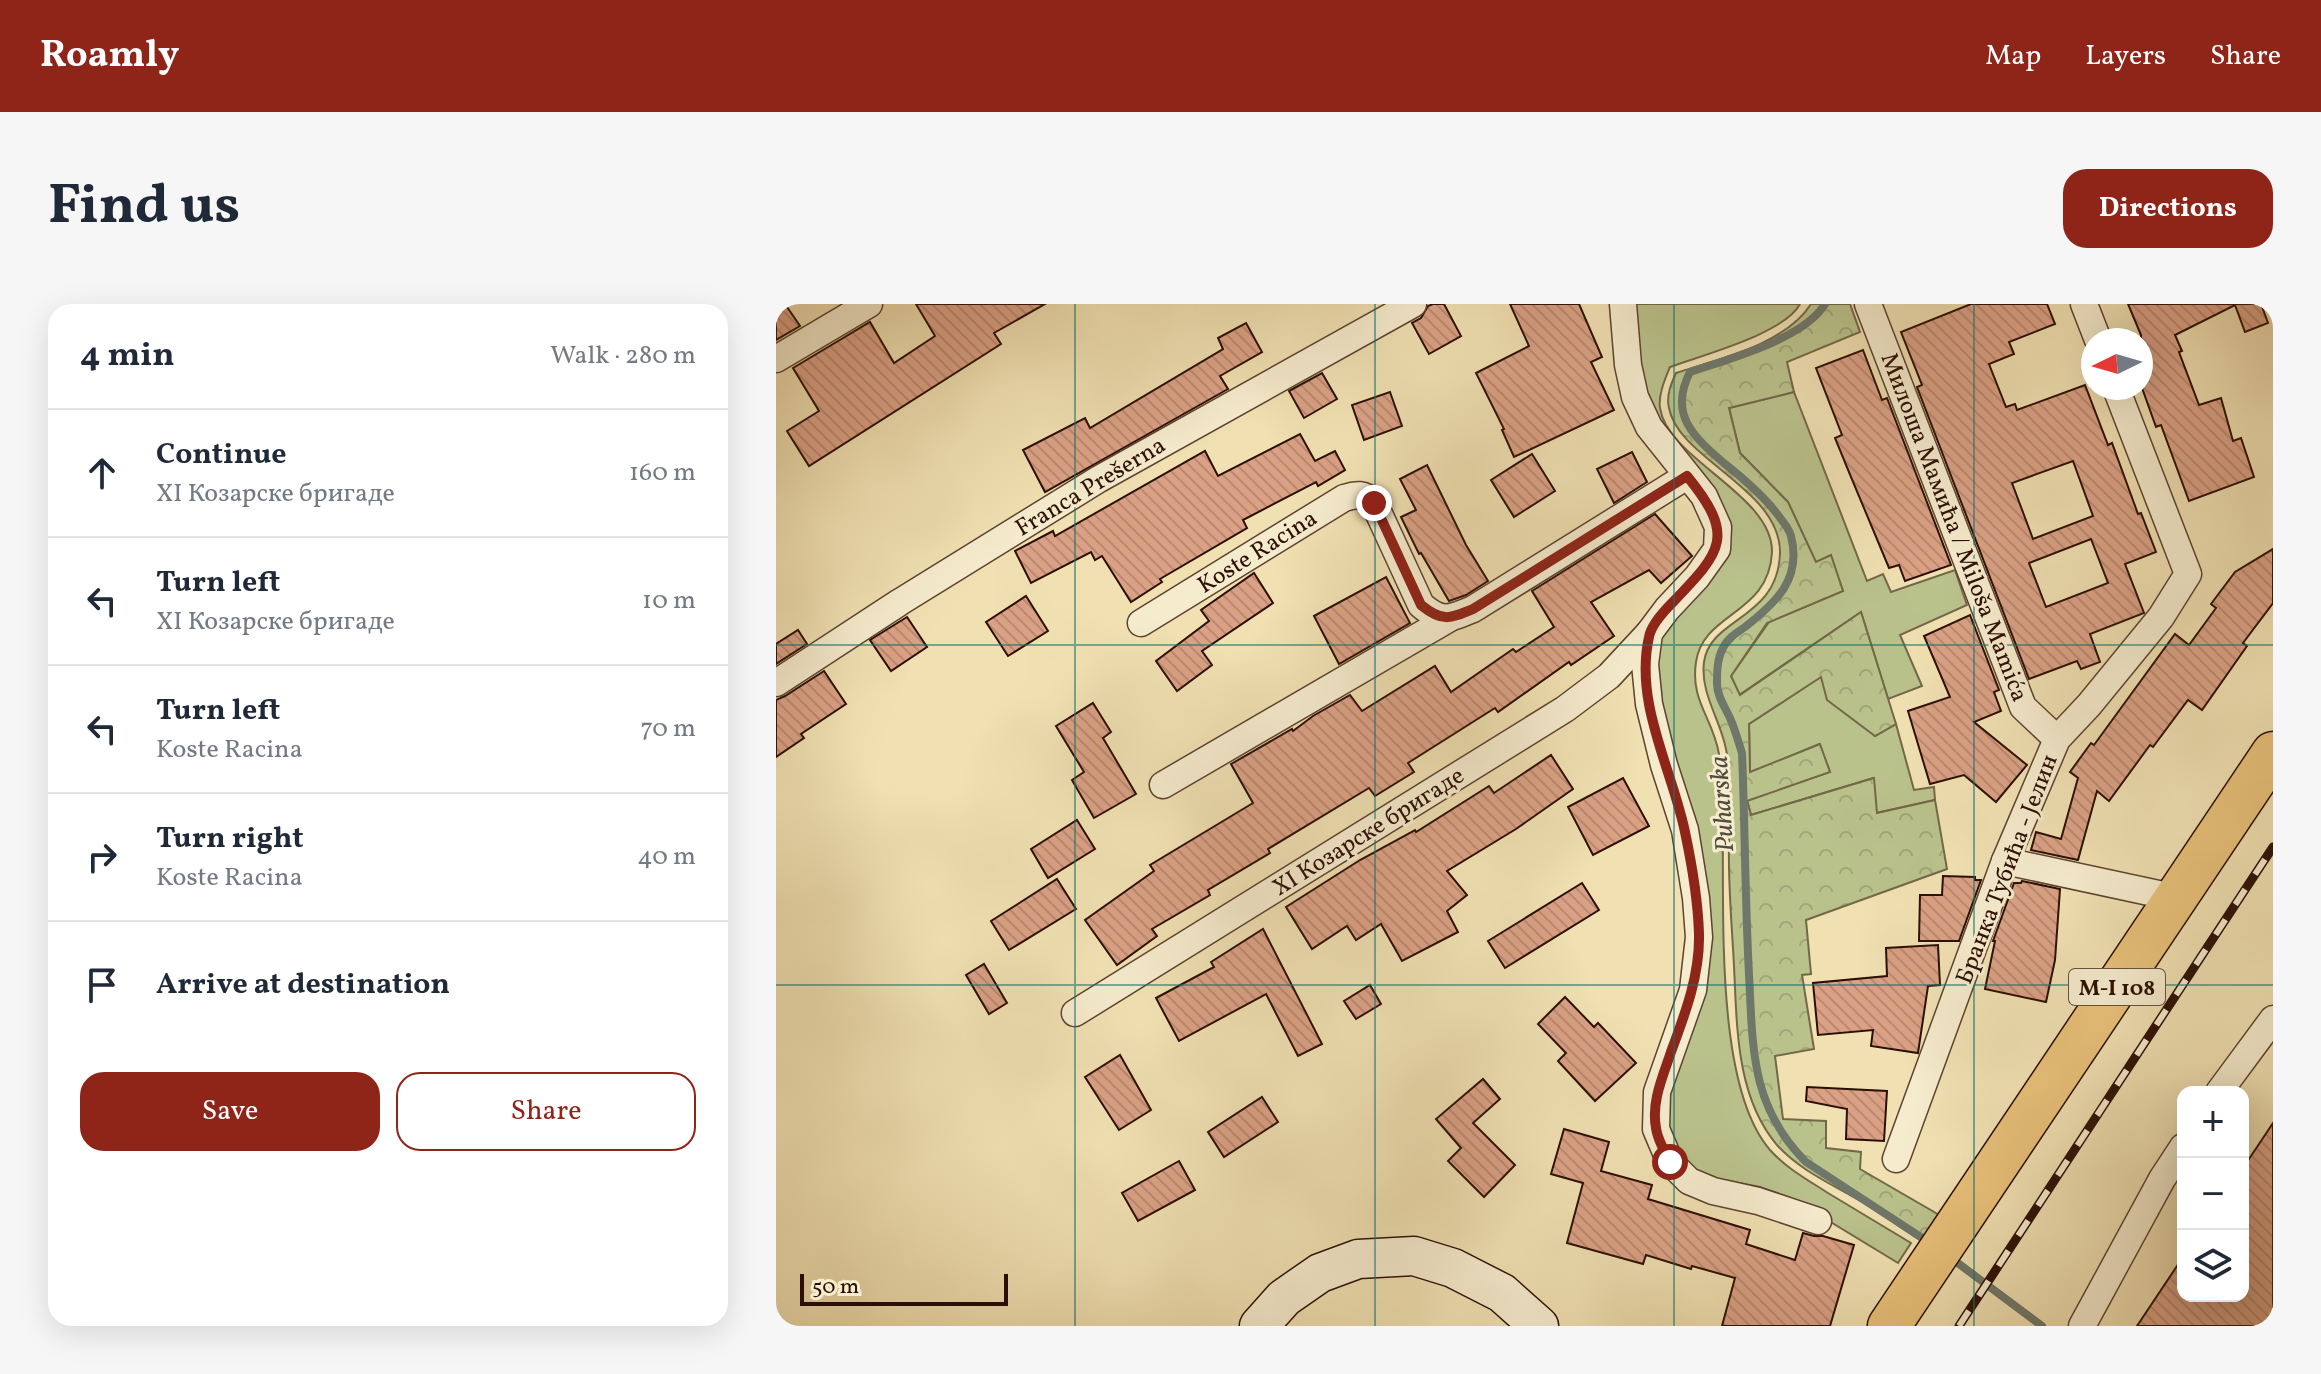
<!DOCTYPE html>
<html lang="en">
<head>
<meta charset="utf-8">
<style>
  body { margin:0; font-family:Vollkorn,serif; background:#f6f6f7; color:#1f2937 }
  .controls { position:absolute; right:24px; bottom:24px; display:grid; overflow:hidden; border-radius:16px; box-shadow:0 8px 32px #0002 }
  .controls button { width:72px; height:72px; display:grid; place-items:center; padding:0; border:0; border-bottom:2px solid #e0e1e3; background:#fff; color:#1f2937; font:40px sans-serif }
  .compass { position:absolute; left:1305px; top:24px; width:72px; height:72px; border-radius:50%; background:#fff; box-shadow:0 8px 32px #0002; rotate:265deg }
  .scale { position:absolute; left:24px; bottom:20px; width:208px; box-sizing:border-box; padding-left:8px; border:4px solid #2c0f04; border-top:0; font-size:22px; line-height:28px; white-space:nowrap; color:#2c0f04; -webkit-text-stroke:6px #f5ebcd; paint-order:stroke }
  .stop { position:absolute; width:24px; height:24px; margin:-18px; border:6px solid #8f2418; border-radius:50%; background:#fff }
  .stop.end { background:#8f2418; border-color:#fff; box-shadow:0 2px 8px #0008 }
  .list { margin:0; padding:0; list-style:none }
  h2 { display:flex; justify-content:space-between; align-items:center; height:104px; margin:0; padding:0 32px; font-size:34px }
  h2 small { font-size:26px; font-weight:400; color:#747a83 }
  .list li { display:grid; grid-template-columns:52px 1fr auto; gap:24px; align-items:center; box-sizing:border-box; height:128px; padding:0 32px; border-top:2px solid #e0e1e3 }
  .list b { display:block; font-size:30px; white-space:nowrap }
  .list p { margin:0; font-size:26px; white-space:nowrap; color:#747a83 }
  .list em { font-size:26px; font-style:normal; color:#747a83 }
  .actions { display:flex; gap:16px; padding:24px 32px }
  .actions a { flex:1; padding:18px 0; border:2px solid #8f2418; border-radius:24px; text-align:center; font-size:28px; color:#8f2418 }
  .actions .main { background:#8f2418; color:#fff }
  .icon { flex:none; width:44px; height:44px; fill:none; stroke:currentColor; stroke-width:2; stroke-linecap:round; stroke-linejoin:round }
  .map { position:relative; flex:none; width:1497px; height:1022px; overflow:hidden; border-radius:24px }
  header { display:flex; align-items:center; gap:48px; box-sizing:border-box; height:112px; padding:0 40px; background:#8f2418; color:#fff }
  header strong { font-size:38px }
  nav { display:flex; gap:44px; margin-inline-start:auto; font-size:28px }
  .intro { display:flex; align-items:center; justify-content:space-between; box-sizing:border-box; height:192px; padding:0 48px }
  h1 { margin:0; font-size:56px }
  .button { padding:20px 36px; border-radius:24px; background:#8f2418; color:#fff; font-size:28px; font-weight:700 }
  main { display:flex; gap:48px; padding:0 48px }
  aside { flex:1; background:#fff; border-radius:24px; box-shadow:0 8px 32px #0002 }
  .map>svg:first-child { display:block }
  .grass { fill:#bac28c; stroke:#736848; stroke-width:2 }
  .forest { fill:url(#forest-crowns); stroke:#736848; stroke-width:2 }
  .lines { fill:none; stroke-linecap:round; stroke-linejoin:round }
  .stream { stroke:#6e776a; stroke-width:8 }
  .building { fill:url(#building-back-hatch); stroke:#2c0f04; stroke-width:2; fill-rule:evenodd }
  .street-casing { stroke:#5d4330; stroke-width:29 }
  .secondary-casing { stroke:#2c0f04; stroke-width:41 }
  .primary-casing { stroke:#2c0f04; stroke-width:45 }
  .street { stroke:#f5ebcd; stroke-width:26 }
  .secondary { stroke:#f5ebcd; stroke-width:38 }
  .primary { stroke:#e8c079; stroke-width:42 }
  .rail-casing { stroke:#2c0f04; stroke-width:9 }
  .rail { stroke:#f5ebcd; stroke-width:6; stroke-dasharray:18; stroke-linecap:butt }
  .route { stroke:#8f2418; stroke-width:10 }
  .grid { fill:none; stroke:#0f766e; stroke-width:2; stroke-opacity:0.55 }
  .labels { text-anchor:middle; stroke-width:6; stroke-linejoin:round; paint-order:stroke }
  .shield { fill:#f5ebcd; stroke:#685140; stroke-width:2 }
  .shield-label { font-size:22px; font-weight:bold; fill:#2c0f04 }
  .street-label { font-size:24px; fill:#2c0f04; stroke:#f5ebcd }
  .water-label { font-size:26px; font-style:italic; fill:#524c40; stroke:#f5ebcd }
</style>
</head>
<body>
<header>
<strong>Roamly</strong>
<nav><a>Map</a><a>Layers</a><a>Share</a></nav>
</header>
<div class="intro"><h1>Find us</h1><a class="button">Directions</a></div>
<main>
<aside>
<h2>4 min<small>Walk · 280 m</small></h2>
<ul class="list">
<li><svg class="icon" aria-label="ahead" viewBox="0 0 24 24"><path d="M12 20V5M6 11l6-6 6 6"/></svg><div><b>Continue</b><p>XI Козарске бригаде</p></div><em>160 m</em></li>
<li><svg class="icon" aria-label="left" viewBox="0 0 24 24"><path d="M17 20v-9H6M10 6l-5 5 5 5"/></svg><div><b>Turn left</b><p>XI Козарске бригаде</p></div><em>10 m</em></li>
<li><svg class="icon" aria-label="left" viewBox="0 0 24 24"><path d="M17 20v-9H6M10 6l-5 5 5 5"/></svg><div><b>Turn left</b><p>Koste Racina</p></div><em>70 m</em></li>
<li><svg class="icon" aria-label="right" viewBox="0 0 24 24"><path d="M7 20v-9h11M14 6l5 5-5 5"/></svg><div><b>Turn right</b><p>Koste Racina</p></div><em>40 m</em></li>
<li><svg class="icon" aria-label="arrive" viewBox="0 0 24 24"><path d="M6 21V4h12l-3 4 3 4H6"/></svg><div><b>Arrive at destination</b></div></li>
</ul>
<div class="actions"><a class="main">Save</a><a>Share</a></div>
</aside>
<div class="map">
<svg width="1497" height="1022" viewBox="0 0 1497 1022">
  <defs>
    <pattern id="forest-crowns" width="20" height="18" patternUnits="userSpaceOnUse" patternTransform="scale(2)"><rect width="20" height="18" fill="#bac28c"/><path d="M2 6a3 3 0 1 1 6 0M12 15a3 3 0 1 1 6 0" fill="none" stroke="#a0a677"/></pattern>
    <pattern id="building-back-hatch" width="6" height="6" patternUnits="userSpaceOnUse" patternTransform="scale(2)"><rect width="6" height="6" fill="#daa185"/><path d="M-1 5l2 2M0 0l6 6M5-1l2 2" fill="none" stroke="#bb8971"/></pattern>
  </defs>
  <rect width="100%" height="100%" fill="#f0e0b2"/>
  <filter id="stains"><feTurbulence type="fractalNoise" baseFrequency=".0025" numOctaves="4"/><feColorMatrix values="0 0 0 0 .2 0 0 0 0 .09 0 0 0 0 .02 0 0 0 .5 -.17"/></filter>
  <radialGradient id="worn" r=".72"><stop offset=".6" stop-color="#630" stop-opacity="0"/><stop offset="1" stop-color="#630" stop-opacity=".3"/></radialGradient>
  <g class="grass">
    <path d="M848,0h176c-16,30 -98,51 -130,63 -5,12 -12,28 -10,41 7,51 113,87 112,144 -3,63 -69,60 -76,110 -6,39 17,56 23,92 2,15 2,32 3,48 4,89 -11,280 48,348 16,18 38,30 58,43 28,17 55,33 83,50l-13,20 -107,-65 -31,-11 -63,-12 -36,-32 34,-203 -35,-192 -3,-117 60,-80 -50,-100 -44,-126z"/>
    <path d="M1018,88l73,189 16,-7 8,18 64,-22 12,35 -67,30 22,51 -34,13 -27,-87 -122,83 -8,-19 38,-54 74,-31 -13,-35 -14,7 -28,-61 -48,-49 -11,-45z"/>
    <path d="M1046,372l53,60 21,-12 18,66 20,-3 1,13 -59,13 -3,-35 -122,37 -4,-15 83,-28 -11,-28 -69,29 -1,-49z"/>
  </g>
  <path class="forest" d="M1035,0h39l10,28 -73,30 7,30 -65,16 11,45 48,49 28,60 15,-7 12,36 -76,32 -36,53 9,19 121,-83 35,112 -21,12 -48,-36 -6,-23 -72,47 1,48 70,-28 10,28 -83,29 4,14 123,-37 3,35 58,-13 12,69 -141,51 5,54 -9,1 12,74 -39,7 8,63 43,2v27l35,4 -1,17 81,47 -18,26c-20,-13 -40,-27 -61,-40 -28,-17 -62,-31 -85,-57 -41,-48 -40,-119 -43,-179 -2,-40 -6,-81 -5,-121 0,-14 1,-28 1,-42 -1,-18 0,-37 -4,-54 -6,-30 -26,-56 -22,-87 6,-45 74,-42 76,-109 1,-64 -102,-94 -111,-145 -3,-12 2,-24 7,-35 43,-14 110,-29 135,-69z"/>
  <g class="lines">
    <g class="stream">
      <path d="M1049,0c-21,35 -97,55 -135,68 -22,43 4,65 35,92 19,15 38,31 53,51 5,7 11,13 13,21 11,43 -15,67 -46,91 -9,6 -18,12 -22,21 -6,11 -6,24 -6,36 0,12 8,23 13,34 5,11 8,23 12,35 3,73 3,147 7,221 2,36 2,74 11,109 8,30 24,57 46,79l124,81"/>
      <path d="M1175,954l91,68"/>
    </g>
  </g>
  <g class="building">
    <path d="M0,0h9l15,22 -24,14z"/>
    <path d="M140,0h129l-51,29 7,11 -192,122 -22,-35 32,-20 -26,-43 77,-46 24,41 41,-27z"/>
    <path d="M657,0h11l17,32 -32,18 -17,-31 9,-5 7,-12z"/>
    <path d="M734,0h69l23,53 -11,5 23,48 -100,47 -12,-27 2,-1 -28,-56 53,-27z"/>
    <path d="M1195,0h76l8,20 -46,18 5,12 -25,10 17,43 9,-3 2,6 68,-25 23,60 4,-2 26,71 3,-1 15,39 -31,12 19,49 -54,21 10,28 -19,7 -4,-8 -48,18 -112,-292 5,-2 -21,-53zM1297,157l20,55 -60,23 -21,-56zM1315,235l17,44 -62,24 -17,-44z"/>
    <path d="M1352,0h133l7,19 -23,9 -10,-27 -60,30 7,16 -3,1 20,53 22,-7 12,43 8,-3 13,39 -65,24 -28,-76 -5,2 -15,-42v-50z"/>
    <path d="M470,19l16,29 -42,24 8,13 -183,103 -22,-42 62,-32 5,10 133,-79 -5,-11z"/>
    <path d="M1087,46l19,50 5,-2 64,167 -46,16 -6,-16 -10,3 -38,-91 -16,-39 7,-3 -26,-67z"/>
    <path d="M546,69l15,26 -33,19 -15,-27z"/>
    <path d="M614,88l12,34 -38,14 -12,-35z"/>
    <path d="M524,130l15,27 20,-10 10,19 -27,16 -2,-4 -73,38 4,8 -87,51 2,3 -31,20 -29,-46 -7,4 -4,-8 -60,31 -16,-32 38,-20 2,5 150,-85 13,25z"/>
    <path d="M856,148l15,30 -33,21 -17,-34z"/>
    <path d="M756,150l23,37 -41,26 -23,-37z"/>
    <path d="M651,161l39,80 22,36 -22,14 -17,6 -28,-48 -2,1 -18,-37 15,-7 -16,-31z"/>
    <path d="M879,210l37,42 -31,27 -12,-13 -58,32 23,34 -43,29 -2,-3 -71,50 -3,-4 -87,55 6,9 -39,24 -6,-8 -101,61 2,4 -62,37 2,5 -58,34 5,7 -40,29 -32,-45 69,-49 -4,-6 103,-62 -22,-39 61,-35 1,2 20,-15 37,-21 12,16 73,-45 16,26 62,-43 3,3 38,-25 -22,-36z"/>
    <path d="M1497,245v54l-30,40 4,3 -45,64 -14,-10 -35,47 -3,-2 -41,56 -12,-10 -19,69 -47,-10 5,-18 25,7 17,-61 -8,-6 21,-29 3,2 81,-111 14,11 27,-37 -5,-4 24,-32z"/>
    <path d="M478,269l19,30 -71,48 10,14 -35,26 -21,-30 53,-40 -8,-11z"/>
    <path d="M610,273l24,46 -71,41 -25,-48z"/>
    <path d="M250,292l22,35 -40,25 -22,-34z"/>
    <path d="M1194,311l29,75 -5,2 7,19 -27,11 53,43 -31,37 -32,-27 -34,9 -22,-73 42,-14 -26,-61z"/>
    <path d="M131,313l20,30 -36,24 -21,-31z"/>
    <path d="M22,326l9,14 -31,20v-20z"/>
    <path d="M48,367l22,33 -45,30 3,4 -28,19v-57l9,-4z"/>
    <path d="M317,399l18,29 -8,6 33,56 -42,24 -22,-38 12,-8 -28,-46z"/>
    <path d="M775,451l22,34 -57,40 -69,42 20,24 -20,16 11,21 -56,29 -21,-37 -25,16 -9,-14 -35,23 -26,-42 74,-47 55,-30 1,2 73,-46 5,7z"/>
    <path d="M847,474l26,48 -56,29 -25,-48z"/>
    <path d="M301,516l18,29 -47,29 -17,-29z"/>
    <path d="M1167,572l32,1v3h6l-22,61h-40l1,-46h22z"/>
    <path d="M281,575l19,30 -67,41 -18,-29z"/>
    <path d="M1246,577l38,8 -5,71 -9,42 -61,-13 10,-48h-2l21,-58h7z"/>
    <path d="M806,579l17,27 -94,58 -17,-27z"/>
    <path d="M487,625l59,115 -24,12 -32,-62 -87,47 -23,-43 58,-31 -3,-5z"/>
    <path d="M1162,641l2,40 -12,1 -10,67 -47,-7 2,-16 -55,5 -5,-52 74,-7 -1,-28z"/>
    <path d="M208,660l23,39 -18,11 -23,-39z"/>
    <path d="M594,681l11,19 -25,15 -12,-18z"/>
    <path d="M789,693l29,30 4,-4 38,40 -41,38 -37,-40 8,-8 -28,-29z"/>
    <path d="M344,751l31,55 -32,20 -34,-53z"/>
    <path d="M707,775l17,20 -27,24 42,42 -31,32 -36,-36 13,-13 -25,-29z"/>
    <path d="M1031,783l80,4 -3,50 -38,-2 1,-30 -41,-8z"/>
    <path d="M486,793l16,25 -54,35 -16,-25z"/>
    <path d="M1497,819v203h-136l46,-69v39h60v-128z"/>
    <path d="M788,825l45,13 -8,29 51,14 -4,14 102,31 -4,14 49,16 8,-27 11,3h9l31,9 -24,81h-108l13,-48 -43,-12 -1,3 -45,-14 -3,9 -76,-21 16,-60 -32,-9z"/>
    <path d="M403,857l16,29 -57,31 -16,-28z"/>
  </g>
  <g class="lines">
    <defs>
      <g id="street">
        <path d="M1092,0l155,403 34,32"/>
        <path d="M1308,0l14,36"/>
        <path d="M0,55l93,-55"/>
        <path d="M365,319l203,-125c13,-4 20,-5 30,5l47,102c21,18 28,14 52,4l214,-133"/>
        <path d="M873,329l-4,31 4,40 15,61 21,65 11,68 3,39 -6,53 -36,102 -1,37 14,33 19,19 24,10 45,10 60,20"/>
        <path d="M0,379l124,-81 199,-123 314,-175"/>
        <path d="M387,481l287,-167"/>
        <path d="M1229,557l172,37"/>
        <path d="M299,709l490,-304 44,-33 40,-43 18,-24 30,-32 20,-28 1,-22 -14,-31 -55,-69 -14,-30 -7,-32 -5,-61"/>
        <path d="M1443,788l54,-73"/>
        <path d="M1120,855l109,-298 52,-122 32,-34 72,-88 27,-43 -72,-186"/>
        <path d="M1306,1022l80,-147 21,-32"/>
      </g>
      <path id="secondary" d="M483,1022l25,-28 36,-25 38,-14 56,-3 39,12 49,25 37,33"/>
      <path id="primary" d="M1113,1022l384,-573"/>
    </defs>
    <use href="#street" class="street-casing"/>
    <use href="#secondary" class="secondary-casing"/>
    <use href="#primary" class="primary-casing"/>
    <use href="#street" class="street"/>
    <use href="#secondary" class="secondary"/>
    <use href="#primary" class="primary"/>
    <defs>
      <path id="rail" d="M1183,1022l314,-479"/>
    </defs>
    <use href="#rail" class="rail-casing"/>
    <use href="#rail" class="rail"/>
  </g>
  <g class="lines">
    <path class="route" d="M598,199l47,102c21,17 28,14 52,4l214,-133c49,60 35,75 -14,126 -9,9 -22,23 -24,35 -15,66 23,132 36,195 7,33 13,69 14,102 1,41 -14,80 -28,118 -8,24 -20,50 -15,76 1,11 9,24 14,34"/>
  </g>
  <path class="grid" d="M299,0v1022M599,0v1022M898,0v1022M1198,0v1022M0,341h1497M0,681h1497"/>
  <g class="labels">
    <rect class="shield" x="1293" y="665" width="96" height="36" rx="6"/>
    <g class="shield-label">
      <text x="1341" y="691">M-I 108</text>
    </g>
    <g class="street-label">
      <text transform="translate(314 182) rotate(-31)" y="8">Franca Prešerna</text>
      <text transform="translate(1179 223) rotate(69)" y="8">Милоша Мамића / Miloša Mamića</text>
      <text transform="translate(481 247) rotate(-32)" y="8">Koste Racina</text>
      <text transform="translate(592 527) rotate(-32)" y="8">XI Козарске бригаде</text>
      <text transform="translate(1230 565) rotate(-69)" y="8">Бранка Тубића - Јелин</text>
    </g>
    <g class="water-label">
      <text transform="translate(945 500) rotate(-94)" y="9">Puharska</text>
    </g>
  </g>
  <rect width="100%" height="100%" filter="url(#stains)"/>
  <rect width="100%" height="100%" fill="url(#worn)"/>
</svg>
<div class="controls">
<button>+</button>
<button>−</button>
<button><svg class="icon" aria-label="layers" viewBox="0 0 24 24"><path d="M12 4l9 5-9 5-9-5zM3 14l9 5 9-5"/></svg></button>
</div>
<svg class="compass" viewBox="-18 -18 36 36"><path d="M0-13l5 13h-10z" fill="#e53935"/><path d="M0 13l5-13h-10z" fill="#747a83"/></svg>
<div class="scale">50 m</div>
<div class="stop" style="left:894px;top:858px"></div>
<div class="stop end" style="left:598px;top:199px"></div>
</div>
</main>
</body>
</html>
